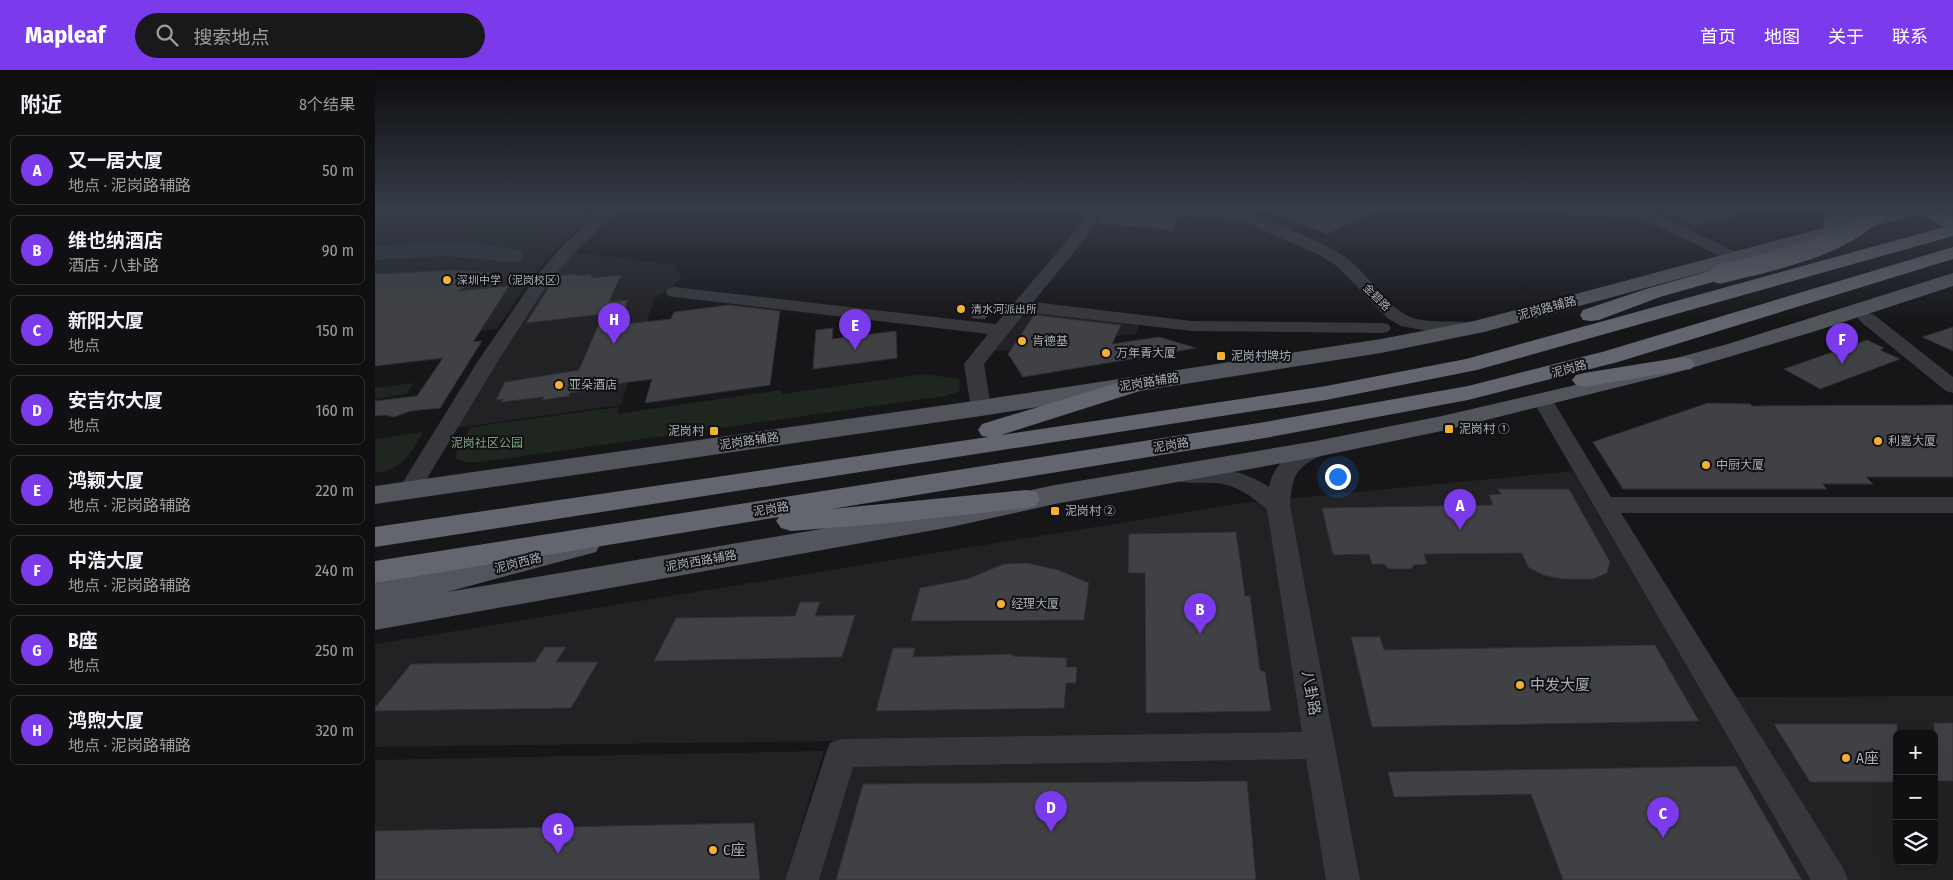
<!DOCTYPE html>
<html lang="zh">
<head>
<meta charset="utf-8">
<style>
  body { margin:0; font-family:"Fira Sans Condensed","Noto Sans SC",sans-serif; background:#19191b; color:#f1f3f6 }
  .controls { position:absolute; right:15px; bottom:15px; display:grid; overflow:hidden; border-radius:8px; box-shadow:0 5px 20px #0002 }
  .controls button { width:45px; height:45px; display:grid; place-items:center; padding:0; border:0; border-bottom:1px solid #303032; background:#101012; color:#f1f3f6; font:25px sans-serif }
  .you { position:absolute; left:962px; top:406px; width:18px; height:18px; margin:-12px; border:4px solid #fff; border-radius:50%; background:#1a73e8; box-shadow:0 0 0 8px #1a73e833 }
  .badge { display:grid; place-items:center; width:32px; height:32px; border-radius:50%; background:#7c3aed; color:#fff; font-size:16px; font-weight:700 }
  .pin { position:absolute; translate:-50% -41px; filter:drop-shadow(0 1px 2px #0008) }
  .pin::after { content:''; position:absolute; top:26px; width:18px; height:15px; background:inherit; clip-path:polygon(0 0,100% 0,50% 100%) }
  .list { margin:0; padding:0; list-style:none }
  h2 { display:flex; justify-content:space-between; align-items:center; height:65px; margin:0; padding:0 20px; font-size:21px }
  h2 small { font-size:16px; font-weight:400; color:#9c9d9f }
  .list li { display:grid; grid-template-columns:32px 1fr auto; gap:15px; align-items:center; box-sizing:border-box; height:70px; margin:0 10px 10px; padding:0 10px; border:1px solid #303032; border-radius:8px }
  .list b { display:block; font-size:19px; white-space:nowrap }
  .list p { margin:0; font-size:16px; white-space:nowrap; color:#9c9d9f }
  .list em { font-size:16px; font-style:normal; color:#9c9d9f }
  .icon { flex:none; width:28px; height:28px; fill:none; stroke:currentColor; stroke-width:2; stroke-linecap:round; stroke-linejoin:round }
  .map { position:relative; flex:none; width:1578px; height:810px; overflow:hidden }
  header { display:flex; align-items:center; gap:30px; box-sizing:border-box; height:70px; padding:0 25px; background:#7c3aed; color:#fff }
  header strong { font-size:24px }
  nav { display:flex; gap:28px; margin-inline-start:auto; font-size:18px }
  .search { width:350px; height:45px; background:#19191b; display:flex; align-items:center; gap:12px; box-sizing:border-box; padding:0 18px; border-radius:28px; color:#9c9d9f; font-size:19px }
  main { display:flex }
  aside { flex:1; background:#101012 }
  .map>svg:first-child { display:block }
  .built { fill:#222225; fill-rule:evenodd }
  .green { fill:#1e261f }
  .lines { fill:none; stroke-linecap:round; stroke-linejoin:round }
  .river { fill:#2c353c; fill-rule:evenodd }
  .building { fill:#404145; stroke:#303034 }
  .minor { fill:#37383d; fill-rule:evenodd }
  .major { fill:#53555c; fill-rule:evenodd }
  .highway { fill:#63666e; fill-rule:evenodd }
  .major-bridge { stroke:#53555c; stroke-width:19 }
  .highway-bridge { stroke:#63666e; stroke-width:19 }
  .poi-dot { fill:#f2b134; stroke:#111113; stroke-width:2 }
  .labels { text-anchor:middle; stroke-width:4; stroke-linejoin:round; paint-order:stroke }
  .far-poi-label { font-size:11px; fill:#a8adb8; stroke:#111113; text-anchor:start }
  .far-street-label { font-size:11px; fill:#a8adb8; stroke:#111113 }
  .street-label { font-size:12px; fill:#a8adb8; stroke:#111113 }
  .poi-label { font-size:12px; fill:#a8adb8; stroke:#111113; text-anchor:start }
  .park-label { font-size:12px; fill:#7fa381; stroke:#111113 }
  .near-poi-label { font-size:15px; fill:#a8adb8; stroke:#111113; text-anchor:start }
  .near-street-label { font-size:15px; fill:#a8adb8; stroke:#111113 }
</style>
</head>
<body>
<header>
<strong>Mapleaf</strong>
<div class="search"><svg class="icon" aria-label="search" viewBox="0 0 24 24"><circle cx="10" cy="10" r="6"/><path d="M15 15l6 6"/></svg>搜索地点</div>
<nav><a>首页</a><a>地图</a><a>关于</a><a>联系</a></nav>
</header>
<main>
<aside>
<h2>附近<small>8个结果</small></h2>
<ul class="list">
<li><span class="badge">A</span><div><b>又一居大厦</b><p>地点 · 泥岗路辅路</p></div><em>50 m</em></li>
<li><span class="badge">B</span><div><b>维也纳酒店</b><p>酒店 · 八卦路</p></div><em>90 m</em></li>
<li><span class="badge">C</span><div><b>新阳大厦</b><p>地点</p></div><em>150 m</em></li>
<li><span class="badge">D</span><div><b>安吉尔大厦</b><p>地点</p></div><em>160 m</em></li>
<li><span class="badge">E</span><div><b>鸿颖大厦</b><p>地点 · 泥岗路辅路</p></div><em>220 m</em></li>
<li><span class="badge">F</span><div><b>中浩大厦</b><p>地点 · 泥岗路辅路</p></div><em>240 m</em></li>
<li><span class="badge">G</span><div><b>B座</b><p>地点</p></div><em>250 m</em></li>
<li><span class="badge">H</span><div><b>鸿煦大厦</b><p>地点 · 泥岗路辅路</p></div><em>320 m</em></li>
</ul>
</aside>
<div class="map">
<svg width="1578" height="810" viewBox="0 0 1578 810">
  <rect width="100%" height="100%" fill="#161618"/>
  <g class="built">
    <path d="M208,141l7,7 -34,30 -21,26 -14,1 -4,10 8,2 -28,42 -122,15v-132z"/>
    <path d="M201,183l98,12 8,13 -21,17 -6,1 -34,109 -165,23 89,-145 14,-17z"/>
    <path d="M642,236l124,14 -5,14 -144,18z"/>
    <path d="M1198,401l239,409h-1011l42,-139 -468,6v-103l868,-141z"/>
    <path d="M1578,626v184h-107l-112,-183zM1522,664h37v127h-37z"/>
    <path d="M449,681l-39,129h-410v-120z"/>
  </g>
  <g class="green">
    <path d="M145,152h12l10,8 -7,9 -16,9 -25,-4 -55,-2 -8,-2z"/>
    <path d="M40,184h55l35,3 -16,5 -55,-2 -59,2v-5z"/>
    <path d="M50,195l-7,5 -43,3v-5z"/>
    <path d="M549,304l35,5 1,12 -14,5 -22,3 -443,63h-16l-10,-3 2,-8 14,-24 148,-20 -2,7 164,-24 1,4z"/>
    <path d="M39,313l-8,11 -31,5v-11z"/>
    <path d="M48,362c-14,23 -19,37 -48,41v-34z"/>
  </g>
  <g class="lines">
    <path class="river" d="M52,173l51,1 43,6 3,5 -3,5 -8,2 -69,-6 -69,4v-14z"/>
  </g>
  <g class="building">
    <path d="M729,140h18l56,6 -6,14 -75,-7z"/>
    <path d="M893,140h109l-50,24z"/>
    <path d="M1287,140h73v6l-40,9z"/>
    <path d="M80,200l37,3 -34,18 51,-5 -36,56 9,-1 -42,67 -30,3 -16,6 -9,-2 -10,1v-15l42,-5 26,-38 -68,8v-92z"/>
    <path d="M202,204v2l16,-2 -2,4 30,-3 -12,27 19,-2 -12,31 9,-7 46,-5 3,-7 55,-7 51,6 -10,74 -125,18 7,-24 -37,5 -2,4 -43,5 -1,3 -27,4 2,-3 -43,5 2,-3 -7,1 9,-18 74,-12 24,-56 -77,9 30,-47z"/>
    <path d="M597,234l22,2 -9,13 -13,-1z"/>
    <path d="M659,245l87,10 -9,19 47,-7 37,11 -173,29 -15,-23z"/>
    <path d="M1578,257v24l-31,-14z"/>
    <path d="M458,258l-1,11 64,-8 1,27 -84,11 3,-39z"/>
    <path d="M1492,270l17,8 -4,2 20,9 -80,30 -36,-20z"/>
    <path d="M1333,333l42,1 2,2 201,-1v72h-87l7,7h-51l5,5h-204l-30,-47z"/>
    <path d="M1123,419h71l41,73 -3,11 -14,6h-31l-19,-4 -15,-8 -6,-14 -98,1 3,10 -13,1 -3,4h-22l-5,-5h-12l-3,-10 -36,1 -11,-47 171,-3 -4,-10 12,-1z"/>
    <path d="M861,462l9,64h5l10,74 5,2 6,39 -125,2 -1,-140h-17l1,-39z"/>
    <path d="M652,493l31,7 31,13 -5,37 -173,1 9,-33 47,-9 37,-15z"/>
    <path d="M425,532h20l-5,14 40,-1 -13,42 -188,4 22,-43 119,-2z"/>
    <path d="M976,567h29l4,13 271,-5 44,76 -327,6z"/>
    <path d="M170,577h21l-10,15h42l-27,46 -196,3v-3l36,-44 124,-2z"/>
    <path d="M518,578h22l-2,9 99,-3v2l55,2 -1,9h11l-1,16h-10l-2,25 -188,3z"/>
    <rect x="1559" y="653" width="19" height="58"/>
    <path d="M1399,654h123v58h-87z"/>
    <path d="M1361,696l66,114h-239l-32,-86 -137,3 -6,-25z"/>
    <path d="M872,711l9,99h-420l27,-96z"/>
    <path d="M372,753h7l6,57h-385v-49z"/>
  </g>
  <g class="lines">
    <g class="minor">
      <path d="M227,140h16l-44,43 -24,27 -52,81 -81,134 -8,3 -8,-3 -3,-5 80,-129 60,-87 24,-27z"/>
      <path d="M713,140h14l-14,25 -55,67 159,19 190,2 6,1 3,4 -3,4 -6,1 -190,-2 -167,-19 -41,52 7,44 -3,4 -7,2 -7,-2 -3,-4 -7,-44 24,-30 -314,-37 -6,-1 -2,-4 2,-4 6,-1 322,37 80,-94z"/>
      <path d="M790,140h67l15,3c33,14 71,25 101,46 21,16 39,50 65,59 20,6 41,1 60,6l3,4 -3,4 -34,1 -38,-7 -14,-8 -49,-51 -18,-12 -81,-35 -67,-6z"/>
      <path d="M1191,140h81l93,44 2,3 -2,3h-12l-87,-42 -68,-4z"/>
      <path d="M1492,243l6,1 80,63v16l-7,-2 -85,-69 -3,-4 3,-4z"/>
      <path d="M1168,325l7,2 3,4 58,96h342v16h-332l222,355 5,12h-37l-278,-479 3,-4z"/>
      <path d="M945,371l8,2 3,5c-4,6 -10,8 -17,11 -22,12 -22,24 -24,47l70,374h-34l-20,-121 -453,8 -34,113h-34l41,-127 4,-10 11,-4 461,-7 -35,-223c-16,-13 -32,-25 -53,-26 -12,-1 -24,1 -36,-2l-3,-5 3,-5c30,-8 66,-1 91,16 5,-26 27,-39 51,-46z"/>
    </g>
    <g class="major">
      <path d="M1516,140h30l-3,4 -434,118 -103,21 -400,63 -606,88v-18l606,-86 400,-61 93,-18z"/>
      <path d="M1578,203v13l-137,45 -145,43 -229,57 -126,26 -261,47 -104,23 -576,103v-47l67,-13 143,-36 11,4 4,7 -4,7 -149,40 504,-85 104,-22 261,-44 126,-25 142,-33 144,-39z"/>
    </g>
    <g class="highway">
      <path d="M1542,140h23l13,7v19l-476,134 -151,30 -951,147v-20l613,-90 -6,-1 -4,-6 4,-6 155,-47 9,2 3,5 -3,5 -145,46 325,-49 140,-27 478,-132 -24,-13z"/>
      <path d="M1578,177v12l-335,103 -150,38 -203,38 -434,71 195,-19 10,2 4,7 -4,7 -10,2 -146,16 -89,7 -10,-3 -5,-7 3,-4 -404,66v-22l890,-139 203,-36 134,-34z"/>
      <path d="M1345,198l7,2 3,4 -3,4 -67,19 -61,23 -8,1 -8,-1 -3,-5 3,-5 63,-21z"/>
      <path d="M1308,287l8,2 4,5 -4,5 -107,18 -8,-2 -4,-5 4,-5 8,-2z"/>
    </g>
    <path class="major-bridge" d="M1458,153l39,-13"/>
    <path class="highway-bridge" d="M1345,204c55,-14 115,-24 158,-64"/>
  </g>
  <linearGradient id="sky" x2="0" y2="1"><stop stop-color="#0c0c0d"/><stop offset="0.55" stop-color="#363c48"/><stop offset="1" stop-color="#363c48" stop-opacity="0"/></linearGradient>
  <rect width="1578" height="254" fill="url(#sky)"/>
  <g class="poi-dot">
    <circle cx="72" cy="210" r="5"/>
    <circle cx="586" cy="239" r="5"/>
    <circle cx="647" cy="271" r="5"/>
    <circle cx="731" cy="283" r="5"/>
    <rect x="841" y="281" width="10" height="10" rx="2.5"/>
    <circle cx="184" cy="315" r="5"/>
    <rect x="1069" y="354" width="10" height="10" rx="2.5"/>
    <rect x="334" y="356" width="10" height="10" rx="2.5"/>
    <circle cx="1503" cy="371" r="5"/>
    <circle cx="1331" cy="395" r="5"/>
    <rect x="675" y="436" width="10" height="10" rx="2.5"/>
    <circle cx="626" cy="534" r="5"/>
    <circle cx="1145" cy="615" r="5"/>
    <circle cx="1471" cy="688" r="5"/>
    <circle cx="338" cy="780" r="5"/>
  </g>
  <g class="labels">
    <g class="far-poi-label">
      <text x="82" y="214">深圳中学（泥岗校区）</text>
      <text x="596" y="243">清水河派出所</text>
    </g>
    <g class="far-street-label">
      <text transform="translate(1002 227) rotate(45)" y="4">金碧路</text>
    </g>
    <g class="street-label">
      <text transform="translate(1172 238) rotate(-15)" y="4">泥岗路辅路</text>
      <text transform="translate(1194 299) rotate(-15)" y="4">泥岗路</text>
      <text transform="translate(774 312) rotate(-9)" y="4">泥岗路辅路</text>
      <text transform="translate(374 371) rotate(-8)" y="4">泥岗路辅路</text>
      <text transform="translate(796 375) rotate(-9)" y="4">泥岗路</text>
      <text transform="translate(396 439) rotate(-9)" y="4">泥岗路</text>
      <text transform="translate(326 491) rotate(-10)" y="4">泥岗西路辅路</text>
      <text transform="translate(143 493) rotate(-14)" y="4">泥岗西路</text>
    </g>
    <g class="poi-label">
      <text x="657" y="275">肯德基</text>
      <text x="741" y="287">万年青大厦</text>
      <text x="856" y="290">泥岗村牌坊</text>
      <text x="194" y="319">亚朵酒店</text>
      <text x="1084" y="363">泥岗村 ①</text>
      <text x="329" y="365" text-anchor="end">泥岗村</text>
      <text x="1513" y="375">利嘉大厦</text>
      <text x="1341" y="399">中厨大厦</text>
      <text x="690" y="445">泥岗村 ②</text>
      <text x="636" y="538">经理大厦</text>
    </g>
    <g class="park-label">
      <text x="112" y="377">泥岗社区公园</text>
    </g>
    <g class="near-poi-label">
      <text x="1155" y="620">中发大厦</text>
      <text x="1481" y="693">A座</text>
      <text x="348" y="785">C座</text>
    </g>
    <g class="near-street-label">
      <text transform="translate(936 623) rotate(80)" y="5">八卦路</text>
    </g>
  </g>
</svg>
<div class="controls">
<button>+</button>
<button>−</button>
<button><svg class="icon" aria-label="layers" viewBox="0 0 24 24"><path d="M12 4l9 5-9 5-9-5zM3 14l9 5 9-5"/></svg></button>
</div>
<div class="you"></div>
<div class="pin badge" style="left:1085px;top:460px">A</div>
<div class="pin badge" style="left:825px;top:564px">B</div>
<div class="pin badge" style="left:1288px;top:768px">C</div>
<div class="pin badge" style="left:676px;top:762px">D</div>
<div class="pin badge" style="left:480px;top:280px">E</div>
<div class="pin badge" style="left:1467px;top:294px">F</div>
<div class="pin badge" style="left:183px;top:784px">G</div>
<div class="pin badge" style="left:239px;top:274px">H</div>
</div>
</main>
</body>
</html>
